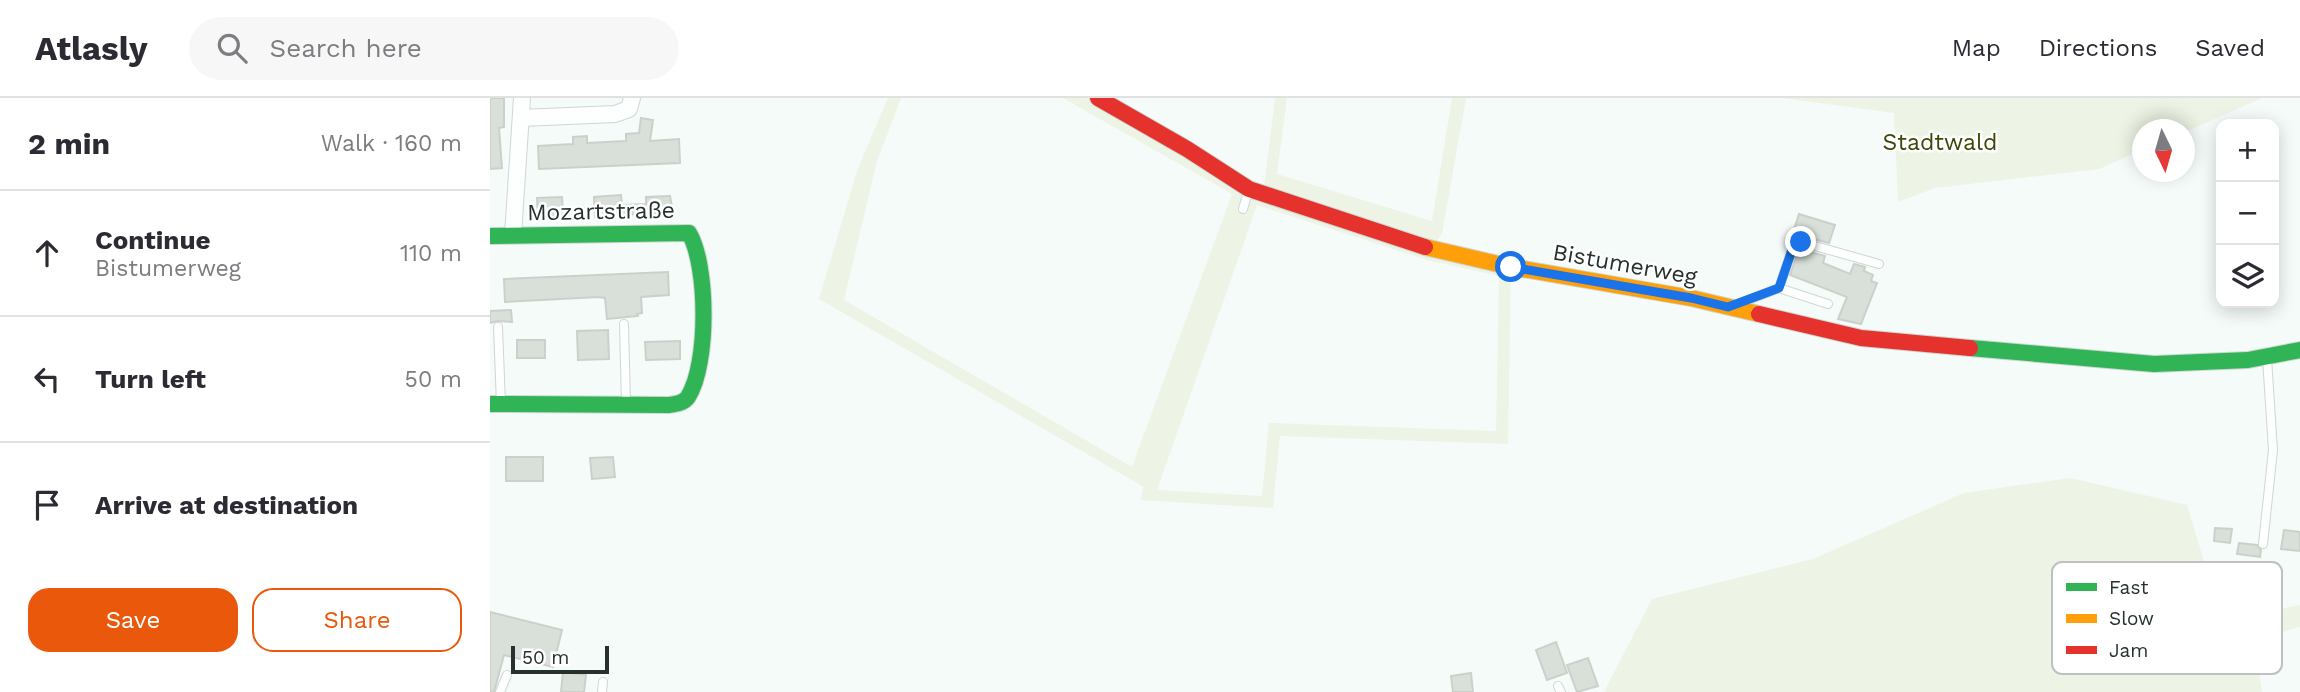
<!DOCTYPE html>
<html lang="en">
<head>
<meta charset="utf-8">
<style>
  body { margin:0; font-family:"Work Sans",sans-serif; background:#f7f7f7; color:#2b2b33 }
  .controls { position:absolute; right:21px; top:21px; display:grid; overflow:hidden; border-radius:14px; box-shadow:0 4px 18px #0003 }
  .controls button { width:63px; height:63px; display:grid; place-items:center; padding:0; border:0; border-bottom:2px solid #e1e1e2; background:#fff; color:#2b2b33; font:35px sans-serif }
  .compass { position:absolute; left:1642px; top:21px; width:63px; height:63px; border-radius:50%; background:#fff; box-shadow:0 4px 18px #0003; rotate:175deg }
  .scale { position:absolute; left:21px; bottom:18px; width:98px; box-sizing:border-box; padding-left:7px; border:4px solid #25312c; border-top:0; font-size:19px; line-height:24px; white-space:nowrap; color:#25312c; -webkit-text-stroke:5px #fff; paint-order:stroke }
  .stop { position:absolute; width:21px; height:21px; margin:-16px; border:5px solid #1a73e8; border-radius:50%; background:#fff }
  .stop.end { background:#1a73e8; border-color:#fff; box-shadow:0 2px 7px #0008 }
  .list { margin:0; padding:0; list-style:none }
  h2 { display:flex; justify-content:space-between; align-items:center; height:91px; margin:0; padding:0 28px; font-size:30px }
  h2 small { font-size:23px; font-weight:400; color:#7c7c81 }
  .list li { display:grid; grid-template-columns:46px 1fr auto; gap:21px; align-items:center; box-sizing:border-box; height:126px; padding:0 28px; border-top:2px solid #e1e1e2 }
  .list b { display:block; font-size:26px; white-space:nowrap }
  .list p { margin:0; font-size:23px; white-space:nowrap; color:#7c7c81 }
  .list em { font-size:23px; font-style:normal; color:#7c7c81 }
  .actions { display:flex; gap:14px; padding:21px 28px }
  .actions a { flex:1; padding:16px 0; border:2px solid #ea580c; border-radius:21px; text-align:center; font-size:24px; color:#ea580c }
  .actions .main { background:#ea580c; color:#fff }
  .icon { flex:none; width:38px; height:38px; fill:none; stroke:currentColor; stroke-width:2; stroke-linecap:round; stroke-linejoin:round }
  .map { position:relative; flex:none; width:1810px; height:594px; overflow:hidden }
  header { display:flex; align-items:center; gap:42px; box-sizing:border-box; height:98px; padding:0 35px; background:#fff; border-bottom:2px solid #e1e1e2 }
  header strong { font-size:33px }
  nav { display:flex; gap:38px; margin-inline-start:auto; font-size:24px }
  .search { width:490px; height:63px; background:#f7f7f7; display:flex; align-items:center; gap:18px; box-sizing:border-box; padding:0 24px; border-radius:38px; color:#7c7c81; font-size:26px }
  main { display:flex }
  aside { flex:1; background:#fff }
  .map>svg:first-child { display:block }
  .green { fill:#edf4e5; fill-rule:evenodd }
  .building { fill:#d8e0d9; stroke:#cad1cb; stroke-width:2 }
  .lines { fill:none; stroke-linecap:round; stroke-linejoin:round }
  .lane-casing { stroke:#ced7d3; stroke-width:10 }
  .street-casing { stroke:#ced7d3; stroke-width:18 }
  .fast-casing { stroke:#ced7d3; stroke-width:18 }
  .slow-casing { stroke:#ced7d3; stroke-width:18 }
  .jam-casing { stroke:#ced7d3; stroke-width:18 }
  .lane { stroke:#fdfefe; stroke-width:8 }
  .street { stroke:#fdfefe; stroke-width:16 }
  .fast { stroke:#30b455; stroke-width:16 }
  .slow { stroke:#ff9f0a; stroke-width:16 }
  .jam { stroke:#e5322d; stroke-width:16 }
  .route { stroke:#1a73e8; stroke-width:9 }
  .labels { text-anchor:middle; stroke-width:5; stroke-linejoin:round; paint-order:stroke }
  .park-label { font-size:23px; fill:#3e4707; stroke:#fff }
  .street-label { font-size:23px; fill:#25312c; stroke:#fff }
  .key { fill:#fff; stroke:#bec1c0; stroke-width:2 }
  .key-label { font-size:19px; fill:#25312c }
</style>
</head>
<body>
<header>
<strong>Atlasly</strong>
<div class="search"><svg class="icon" aria-label="search" viewBox="0 0 24 24"><circle cx="10" cy="10" r="6"/><path d="M15 15l6 6"/></svg>Search here</div>
<nav><a>Map</a><a>Directions</a><a>Saved</a></nav>
</header>
<main>
<aside>
<h2>2 min<small>Walk · 160 m</small></h2>
<ul class="list">
<li><svg class="icon" aria-label="ahead" viewBox="0 0 24 24"><path d="M12 20V5M6 11l6-6 6 6"/></svg><div><b>Continue</b><p>Bistumerweg</p></div><em>110 m</em></li>
<li><svg class="icon" aria-label="left" viewBox="0 0 24 24"><path d="M17 20v-9H6M10 6l-5 5 5 5"/></svg><div><b>Turn left</b></div><em>50 m</em></li>
<li><svg class="icon" aria-label="arrive" viewBox="0 0 24 24"><path d="M6 21V4h12l-3 4 3 4H6"/></svg><div><b>Arrive at destination</b></div></li>
</ul>
<div class="actions"><a class="main">Save</a><a>Share</a></div>
</aside>
<div class="map">
<svg width="1810" height="594" viewBox="0 0 1810 594">
  <rect width="100%" height="100%" fill="#f4fbf8"/>
  <g class="green">
    <path d="M398,0h13l-24,63 -33,139 288,167 100,-273 -169,-96h35l165,96 12,-96h12l-10,76 155,47 20,-123h14l-24,136 -12,14 81,19 -3,177 -228,-8 -7,72 -133,-8 4,-13 -325,-188 38,-128zM767,107l170,55 72,16 -3,155 -227,-8 -7,73 -105,-6z"/>
    <path d="M1292,0h480l-77,34 -1,-2h-42v20l-43,19 -164,19 -37,14 -4,-89z"/>
    <path d="M1580,380l117,27 35,116 78,-16v22l-46,12 8,53h-658l48,-93 161,-40 151,-66z"/>
  </g>
  <g class="building">
    <path d="M0,0h14v29l-5,1 3,40 -12,1z"/>
    <path d="M151,20l12,2 -3,21 29,-2 1,24 -141,6 -1,-23 35,-2v-7l14,-1v7l39,-2v-7l13,-1z"/>
    <path d="M131,97l1,10 24,-1v-7l24,-1 3,16 -78,5 -1,-20z"/>
    <path d="M72,99l1,19 -25,2 -1,-20z"/>
    <path d="M1309,116l36,11 -6,18 -26,-7h-11z"/>
    <path d="M1309,151l26,7 -2,7 27,11 4,-10 11,3 -1,4 9,4 -2,6 6,2 -16,41 -23,-5 9,-22 -57,-22z"/>
    <path d="M178,174l1,23 -28,2 1,16 -5,1 1,2 -31,3 -2,-21 -7,-1 -93,5 -1,-23z"/>
    <path d="M21,212l1,12 -14,-1 -8,2v-12z"/>
    <path d="M118,232l1,29 -31,1 -1,-29z"/>
    <rect x="27" y="242" width="28" height="18"/>
    <path d="M190,243v18l-34,1 -1,-18z"/>
    <rect x="16" y="359" width="37" height="24"/>
    <path d="M123,359l2,20 -23,2 -2,-21z"/>
    <path d="M1725,430l17,1 -2,14 -16,-2z"/>
    <path d="M1794,432l16,2v19l-19,-2z"/>
    <path d="M1749,445l18,2 4,5 -1,7 -23,-3z"/>
    <path d="M0,514l72,18 -9,37 -49,-12 -10,37h-4z"/>
    <path d="M1066,544l11,31 -20,7 -11,-30z"/>
    <path d="M1098,560l10,28 -21,6 -10,-27z"/>
    <path d="M73,574l23,3 -2,17h-23z"/>
    <path d="M981,575l2,19h-20l-2,-16z"/>
  </g>
  <g class="lines">
    <defs>
      <g id="lane">
        <path d="M753,111l5,-17"/>
        <path d="M1289,190l15,-44 7,-2 78,22"/>
        <path d="M1248,206l41,-16 49,16"/>
        <path d="M134,226l2,80"/>
        <path d="M8,229l3,77"/>
        <path d="M1773,446l10,-94 -6,-92"/>
        <path d="M1068,588l3,6"/>
        <path d="M10,594l7,-17"/>
        <path d="M112,594l1,-10"/>
      </g>
      <g id="street">
        <path d="M31,20l94,-4 14,-5 3,-11"/>
        <path d="M23,137l9,-137"/>
      </g>
      <g id="fast">
        <path d="M0,138l199,-3c19,32 20,131 -1,164 -4,6 -12,7 -19,8l-179,-1"/>
        <path d="M1480,250l184,16 94,-4 52,-10"/>
      </g>
      <path id="slow" d="M935,149l86,20 180,31 68,16"/>
      <g id="jam">
        <path d="M608,0l89,51 62,40 176,58"/>
        <path d="M1269,216l102,24 109,10"/>
      </g>
    </defs>
    <use href="#lane" class="lane-casing"/>
    <use href="#street" class="street-casing"/>
    <use href="#fast" class="fast-casing"/>
    <use href="#slow" class="slow-casing"/>
    <use href="#jam" class="jam-casing"/>
    <use href="#lane" class="lane"/>
    <use href="#street" class="street"/>
    <use href="#fast" class="fast"/>
    <use href="#slow" class="slow"/>
    <use href="#jam" class="jam"/>
  </g>
  <g class="lines">
    <path class="route" d="M1021,169l180,31 37,9 51,-19 15,-44 7,-2"/>
  </g>
  <g class="labels">
    <g class="park-label">
      <text x="1450" y="52">Stadtwald</text>
    </g>
    <g class="street-label">
      <text transform="translate(111 113) rotate(-1)" y="8">Mozartstraße</text>
      <text transform="translate(1135 166) rotate(10)" y="8">Bistumerweg</text>
    </g>
  </g>
  <rect x="1562" y="464" width="230" height="112" rx="10" class="key"/>
  <rect x="1576" y="485" width="31" height="8" fill="#30b455"/>
  <rect x="1576" y="516" width="31" height="9" fill="#ff9f0a"/>
  <rect x="1576" y="548" width="31" height="8" fill="#e5322d"/>
  <g class="key-label">
    <text x="1619" y="496">Fast</text>
    <text x="1619" y="527">Slow</text>
    <text x="1619" y="559">Jam</text>
  </g>
</svg>
<div class="controls">
<button>+</button>
<button>−</button>
<button><svg class="icon" aria-label="layers" viewBox="0 0 24 24"><path d="M12 4l9 5-9 5-9-5zM3 14l9 5 9-5"/></svg></button>
</div>
<svg class="compass" viewBox="-18 -18 36 36"><path d="M0-13l5 13h-10z" fill="#e53935"/><path d="M0 13l5-13h-10z" fill="#7c7c81"/></svg>
<div class="scale">50 m</div>
<div class="stop" style="left:1021px;top:169px"></div>
<div class="stop end" style="left:1311px;top:144px"></div>
</div>
</main>
</body>
</html>
